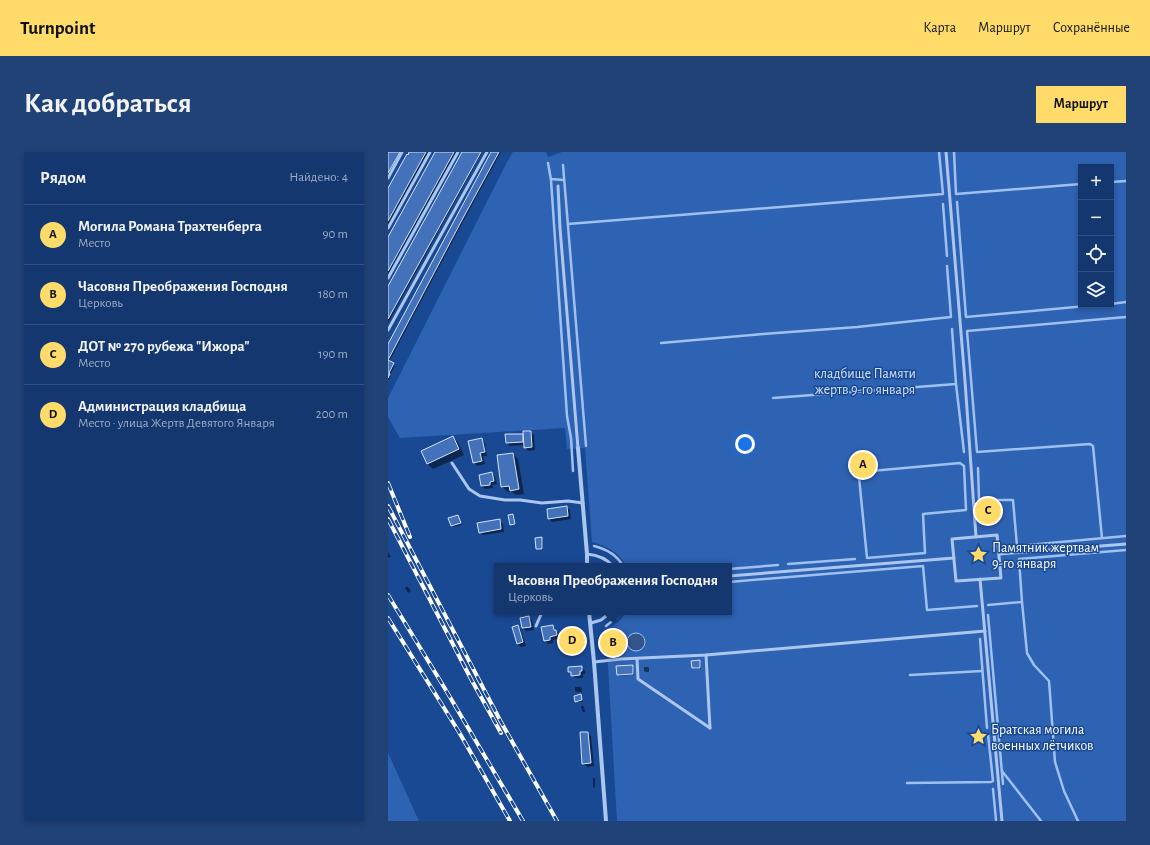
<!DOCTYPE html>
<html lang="ru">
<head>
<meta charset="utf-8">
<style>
  body { margin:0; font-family:"Alegreya Sans",sans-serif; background:#214277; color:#f1f3f6 }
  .controls { position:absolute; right:12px; top:12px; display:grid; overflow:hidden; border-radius:0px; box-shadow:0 2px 6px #0003 }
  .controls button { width:36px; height:36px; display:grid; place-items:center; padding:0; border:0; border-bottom:1px solid #335182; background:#14376f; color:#f1f3f6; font:20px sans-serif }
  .you { position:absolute; left:357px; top:292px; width:14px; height:14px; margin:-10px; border:3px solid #fff; border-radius:50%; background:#1a73e8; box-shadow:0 0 0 6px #1a73e833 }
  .badge { display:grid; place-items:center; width:26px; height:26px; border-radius:50%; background:#ffdc6a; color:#111; font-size:13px; font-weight:700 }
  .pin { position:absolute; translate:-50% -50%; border:2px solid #fff; box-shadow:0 1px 4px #0006 }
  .popup { position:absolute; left:106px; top:411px; width:238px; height:52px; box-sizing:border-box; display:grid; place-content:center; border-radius:0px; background:#14376f; filter:drop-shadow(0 1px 3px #0005); font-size:13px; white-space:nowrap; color:#9dacc3 }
  .popup b { font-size:15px; color:#f1f3f6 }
  .popup::after { content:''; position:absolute; left:50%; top:100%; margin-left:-8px; border:8px solid transparent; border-top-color:#14376f }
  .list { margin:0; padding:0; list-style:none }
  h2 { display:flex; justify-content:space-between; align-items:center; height:52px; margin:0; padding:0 16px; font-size:17px }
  h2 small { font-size:13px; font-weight:400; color:#9dacc3 }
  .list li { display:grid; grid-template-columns:26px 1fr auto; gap:12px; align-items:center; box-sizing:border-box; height:60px; padding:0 16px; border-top:1px solid #335182 }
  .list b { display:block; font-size:15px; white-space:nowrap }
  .list p { margin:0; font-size:13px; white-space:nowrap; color:#9dacc3 }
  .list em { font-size:13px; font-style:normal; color:#9dacc3 }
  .icon { flex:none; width:22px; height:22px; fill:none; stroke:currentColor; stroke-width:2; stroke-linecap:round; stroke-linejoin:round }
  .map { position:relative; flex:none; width:738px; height:669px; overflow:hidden; border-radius:0px }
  header { display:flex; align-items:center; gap:24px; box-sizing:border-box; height:56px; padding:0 20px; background:#ffdc6a; color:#111 }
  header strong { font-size:19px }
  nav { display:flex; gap:22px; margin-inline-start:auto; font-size:14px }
  .intro { display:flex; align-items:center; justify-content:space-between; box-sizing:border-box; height:96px; padding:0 24px }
  h1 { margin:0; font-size:28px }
  .button { padding:10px 18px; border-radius:0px; background:#ffdc6a; color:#111; font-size:14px; font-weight:700 }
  main { display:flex; gap:24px; padding:0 24px }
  aside { flex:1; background:#14376f; border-radius:0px; box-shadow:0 2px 6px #0003 }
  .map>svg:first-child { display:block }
  .green { fill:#2e62b2; fill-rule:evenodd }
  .water { fill:#33558c; stroke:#9fc1f1 }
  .shadow { fill:#0007 }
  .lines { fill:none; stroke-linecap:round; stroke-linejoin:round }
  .stream { stroke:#9fc1f1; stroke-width:2.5 }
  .building { fill:#4372bb; stroke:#d2e3fb }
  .lane { stroke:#acc7ef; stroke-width:3 }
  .street { stroke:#acc7ef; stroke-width:4 }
  .rail-casing { stroke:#fff; stroke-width:4 }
  .rail { stroke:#1a4994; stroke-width:2.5; stroke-dasharray:8; stroke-linecap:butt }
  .labels { text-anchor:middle; stroke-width:3; stroke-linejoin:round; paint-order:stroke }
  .park-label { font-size:14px; fill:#d2e3fb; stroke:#1a4994 }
  .poi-label { font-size:14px; fill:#fff; stroke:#1a4994; text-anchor:start }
</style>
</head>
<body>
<header>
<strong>Turnpoint</strong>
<nav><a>Карта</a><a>Маршрут</a><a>Сохранённые</a></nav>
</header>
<div class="intro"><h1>Как добраться</h1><a class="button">Маршрут</a></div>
<main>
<aside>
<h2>Рядом<small>Найдено: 4</small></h2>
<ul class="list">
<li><span class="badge">A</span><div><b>Могила Романа Трахтенберга</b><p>Место</p></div><em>90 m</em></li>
<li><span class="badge">B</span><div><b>Часовня Преображения Господня</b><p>Церковь</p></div><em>180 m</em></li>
<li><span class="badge">C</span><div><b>ДОТ № 270 рубежа &quot;Ижора&quot;</b><p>Место</p></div><em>190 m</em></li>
<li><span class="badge">D</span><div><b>Администрация кладбища</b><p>Место · улица Жертв Девятого Января</p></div><em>200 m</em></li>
</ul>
</aside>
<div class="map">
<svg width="738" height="669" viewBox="0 0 738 669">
  <rect width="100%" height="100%" fill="#1a4994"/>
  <g class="green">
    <path d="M125,0h33l2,5 14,-5h564v669h-509l-11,-190 13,-10 8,-9h102v-46h-103c-7,-14 -19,-20 -34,-24l-7,-94 -18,1 -2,-21 -165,10 -12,-21v-19l119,-236zM693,15h30v138h-30z"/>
    <path d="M0,601l31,68h-31z"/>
  </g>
  <circle class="water" cx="248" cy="490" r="9"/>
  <g class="shadow">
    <path d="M0,0h14l-14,25z"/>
    <path d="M22,0h19l-41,73v-35z"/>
    <path d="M48,0h20l-68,122v-35z"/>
    <path d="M76,0h18l-94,171v-35z"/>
    <path d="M104,0h9l-37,68 -75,142 6,4 -5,9 1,1 -3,5v-18l1,-3h-1v-14z"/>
    <path d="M143,280l3,3 1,15 -7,1 -3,-4v-2l-15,1 -3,-3 -1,-8h18z"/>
    <path d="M65,285l5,5 6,13 -31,14 -6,-5z"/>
    <path d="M94,287l3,4 2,13h-4l2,8 -8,2 -3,-4z"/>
    <path d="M125,302l5,5 6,35 -8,1 -4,-3h-4l-6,-5 -4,-31z"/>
    <path d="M104,321l3,4 2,7 -5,1 1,3 -8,1 -3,-3 -2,-10z"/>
    <path d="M179,355l3,3 1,9 -19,3 -3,-4z"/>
    <path d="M604,356l3,3 -2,5h-3v2l-3,-1 -3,-5z"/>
    <path d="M125,363l1,1 2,9h-4l-1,-1z"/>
    <path d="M70,364l4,9 -9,2 -3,-8z"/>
    <path d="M111,368l4,4 1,8 -21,3 -3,-3z"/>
    <path d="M153,386l2,2v10h-4l-2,-1z"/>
    <path d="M0,400l3,5 -3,1z"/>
    <path d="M19,434l4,5 -3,2 -3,-5z"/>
    <path d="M136,460h7l-2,2z"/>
    <path d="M141,465l3,3 2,10 -8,1 -3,-3z"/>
    <path d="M130,474l3,4 5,16 -5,1 -4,-3z"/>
    <path d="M165,474l6,9 1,3 -7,2v3l-5,1 -3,-4z"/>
    <path d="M228,482l6,6h3l1,1 1,5h-4l-2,-2 1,8h-2v3l-5,1 -6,-7z"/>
    <path d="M190,485l1,2 1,5 -3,1v3l-7,1 -1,-3 -3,-1z"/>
    <path d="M311,509l2,2v6h-7l-1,-1 -1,-6z"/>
    <path d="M244,514l2,1v8l-15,1 -1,-2z"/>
    <path d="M193,515l4,4v3h-2v4h-7l-7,-7z"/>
    <path d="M256,515h4l1,1v4h-3l-2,-1z"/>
    <path d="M187,535h5l2,1v4h-5l-2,-1z"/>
    <path d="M193,544l1,1 1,5h-6l-1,-1z"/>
    <path d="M193,554h2l1,1 1,5h-2l-1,-1z"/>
    <path d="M200,581l3,3 3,30 -7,1 -4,-4z"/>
    <path d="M205,626h2v10l-2,-1z"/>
  </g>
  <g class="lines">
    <g class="stream">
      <path d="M566,0l2,42 125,-10"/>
      <path d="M160,11l3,17 16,236 4,22 2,33"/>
      <path d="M175,13l23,281"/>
      <path d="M163,27l13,1"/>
      <path d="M723,30l15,-1"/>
      <path d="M569,50l9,115 131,-12"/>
      <path d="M555,52l4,52"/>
      <path d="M180,72l375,-30 -4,-42"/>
      <path d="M723,152l15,-2"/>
      <path d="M564,177l4,55 8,68"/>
      <path d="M273,191l102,-9 94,-7 94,-10 -4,-51"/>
      <path d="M385,246l183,-14"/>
      <path d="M590,316l1,32h34l4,46 109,-10"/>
      <path d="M471,325l8,81 58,-5 -2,-39 43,-4 -2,-44 -4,-3 -100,9"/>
      <path d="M714,386l-9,-92 -3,-2 -113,8 -10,-121 159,-14"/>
      <path d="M206,394c12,3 23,9 29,20"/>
      <path d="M400,412l67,-5"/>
      <path d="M341,417l49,-4"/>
      <path d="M341,430l194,-16 4,44 50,-4"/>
      <path d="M634,450l5,51 7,12 15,16 1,13 5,68 9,29 14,30"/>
      <path d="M600,453l34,-3 -3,-43 107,-9"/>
      <path d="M600,463l15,169"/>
      <path d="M218,474l10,-8 6,-6"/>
      <path d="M592,487l7,89"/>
      <path d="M522,523l72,-4"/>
      <path d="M614,619l39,50"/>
      <path d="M519,631l84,-1 2,-1 -5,-47"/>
      <path d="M605,637l3,31"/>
    </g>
  </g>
  <g class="building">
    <path d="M0,0h12l-12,21z"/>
    <path d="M21,0h17l-38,69v-33l19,-34 1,1z"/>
    <path d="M47,0h19l-66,119v-34z"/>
    <path d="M74,0h19l-93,167v-33z"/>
    <path d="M103,0h8l-36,66 -75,142v-16z"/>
    <path d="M0,208l6,3 -5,10 1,1 -2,4z"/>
    <path d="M135,279h8l1,16 -8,1z"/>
    <path d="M117,282h18v8l-17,1z"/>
    <path d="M65,284l6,13 -32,15 -6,-13z"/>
    <path d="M94,286l3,14 -5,1 2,8 -9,2 -5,-22z"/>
    <path d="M125,301l6,36 -9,2 -1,-5 -8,1 -4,-32z"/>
    <path d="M104,320l2,9 -4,1v3l-9,1 -2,-11z"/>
    <path d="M599,353l6,2 1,2 -2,6h-3l-1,2 -4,-1 1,-3h-2v-4z"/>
    <path d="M179,354l1,10 -20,3 -1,-10z"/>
    <path d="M125,362l2,10 -5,1 -2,-10z"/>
    <path d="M70,363l3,8 -10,3 -3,-8z"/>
    <path d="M112,367l1,10 -22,4 -2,-10z"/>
    <path d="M154,385v12h-6l-1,-11z"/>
    <path d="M141,464l2,11 -9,1 -2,-10z"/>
    <path d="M130,473l5,17 -6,2 -5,-17z"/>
    <path d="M165,473l1,5h2l1,5 -7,2v3l-6,1 -3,-14z"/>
    <path d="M222,481h6v3h2l1,13h-2v3l-6,1v-4l-3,1v-14h2z"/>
    <path d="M190,484l1,7 -3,1v3l-8,1v-3h-3l-1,-7z"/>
    <path d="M312,508v8h-8l-1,-7z"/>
    <path d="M245,513v9l-16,1 -1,-9z"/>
    <path d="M194,514v5h-2v4l-9,1v-4h-3v-5z"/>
    <path d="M193,542l1,6 -7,2 -1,-6z"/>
    <path d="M192,580h8l3,31 -9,1z"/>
  </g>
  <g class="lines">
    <g class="lane">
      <path d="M558,0l19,229 11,156"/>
      <path d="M0,26l14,-26"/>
      <path d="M170,34l2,42 18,220"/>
      <path d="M0,76l42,-76"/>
      <path d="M0,126l70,-126"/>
      <path d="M0,178l99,-178"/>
      <path d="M64,311l17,26 11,7 25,4h15l22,3 26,-2 15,2"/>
      <path d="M609,383l4,43 -45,3 -4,-42z"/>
      <path d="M199,402c10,1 19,4 26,12"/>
      <path d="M611,402l127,-10"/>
      <path d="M341,424l225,-18"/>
      <path d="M592,427l22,242"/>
      <path d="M203,471l10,-3 10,-8"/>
      <path d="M148,474l6,-14"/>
      <path d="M318,503l4,73"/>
      <path d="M249,507l1,20 72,49"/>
      <path d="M206,510l27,-3 85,-4 279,-24"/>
    </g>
    <g class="street">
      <path d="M190,296l9,106v12"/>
      <path d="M201,460l5,50 12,159"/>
    </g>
    <defs>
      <g id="rail">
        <path d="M0,331l22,54"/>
        <path d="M0,354l113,216 56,99"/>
        <path d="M0,367l83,160 30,54"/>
        <path d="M0,443l56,92 79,134"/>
        <path d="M0,466l71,114 51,89"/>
      </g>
    </defs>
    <use href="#rail" class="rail-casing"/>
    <use href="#rail" class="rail"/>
  </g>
  <defs>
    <symbol id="sight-bare" viewBox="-9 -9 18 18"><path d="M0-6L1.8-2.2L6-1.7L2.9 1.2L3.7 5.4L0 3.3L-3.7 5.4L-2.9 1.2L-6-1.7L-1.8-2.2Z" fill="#ffdc6a" stroke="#1a4994" stroke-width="2.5" paint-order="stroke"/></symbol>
  </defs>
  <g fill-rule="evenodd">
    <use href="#sight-bare" x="578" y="390" width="25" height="25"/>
    <use href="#sight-bare" x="578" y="572" width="25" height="25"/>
  </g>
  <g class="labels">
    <g class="park-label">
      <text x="477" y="226">кладбище Памяти<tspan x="477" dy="16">жертв 9-го января</tspan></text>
    </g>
    <g class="poi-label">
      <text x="604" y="400">Памятник жертвам<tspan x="604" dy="16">9-го января</tspan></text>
      <text x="603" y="582">Братская могила<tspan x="603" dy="16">военных лётчиков</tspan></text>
    </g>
  </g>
</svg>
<div class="controls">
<button>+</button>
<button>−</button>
<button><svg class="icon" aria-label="locate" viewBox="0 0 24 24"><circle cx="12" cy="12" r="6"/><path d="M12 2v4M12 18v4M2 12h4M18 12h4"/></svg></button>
<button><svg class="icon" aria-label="layers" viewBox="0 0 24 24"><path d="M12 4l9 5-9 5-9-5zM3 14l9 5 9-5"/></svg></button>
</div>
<div class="you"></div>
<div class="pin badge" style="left:475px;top:313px">A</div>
<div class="pin badge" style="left:225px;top:491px">B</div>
<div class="popup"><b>Часовня Преображения Господня</b>Церковь</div>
<div class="pin badge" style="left:600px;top:359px">C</div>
<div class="pin badge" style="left:184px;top:489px">D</div>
</div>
</main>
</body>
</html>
